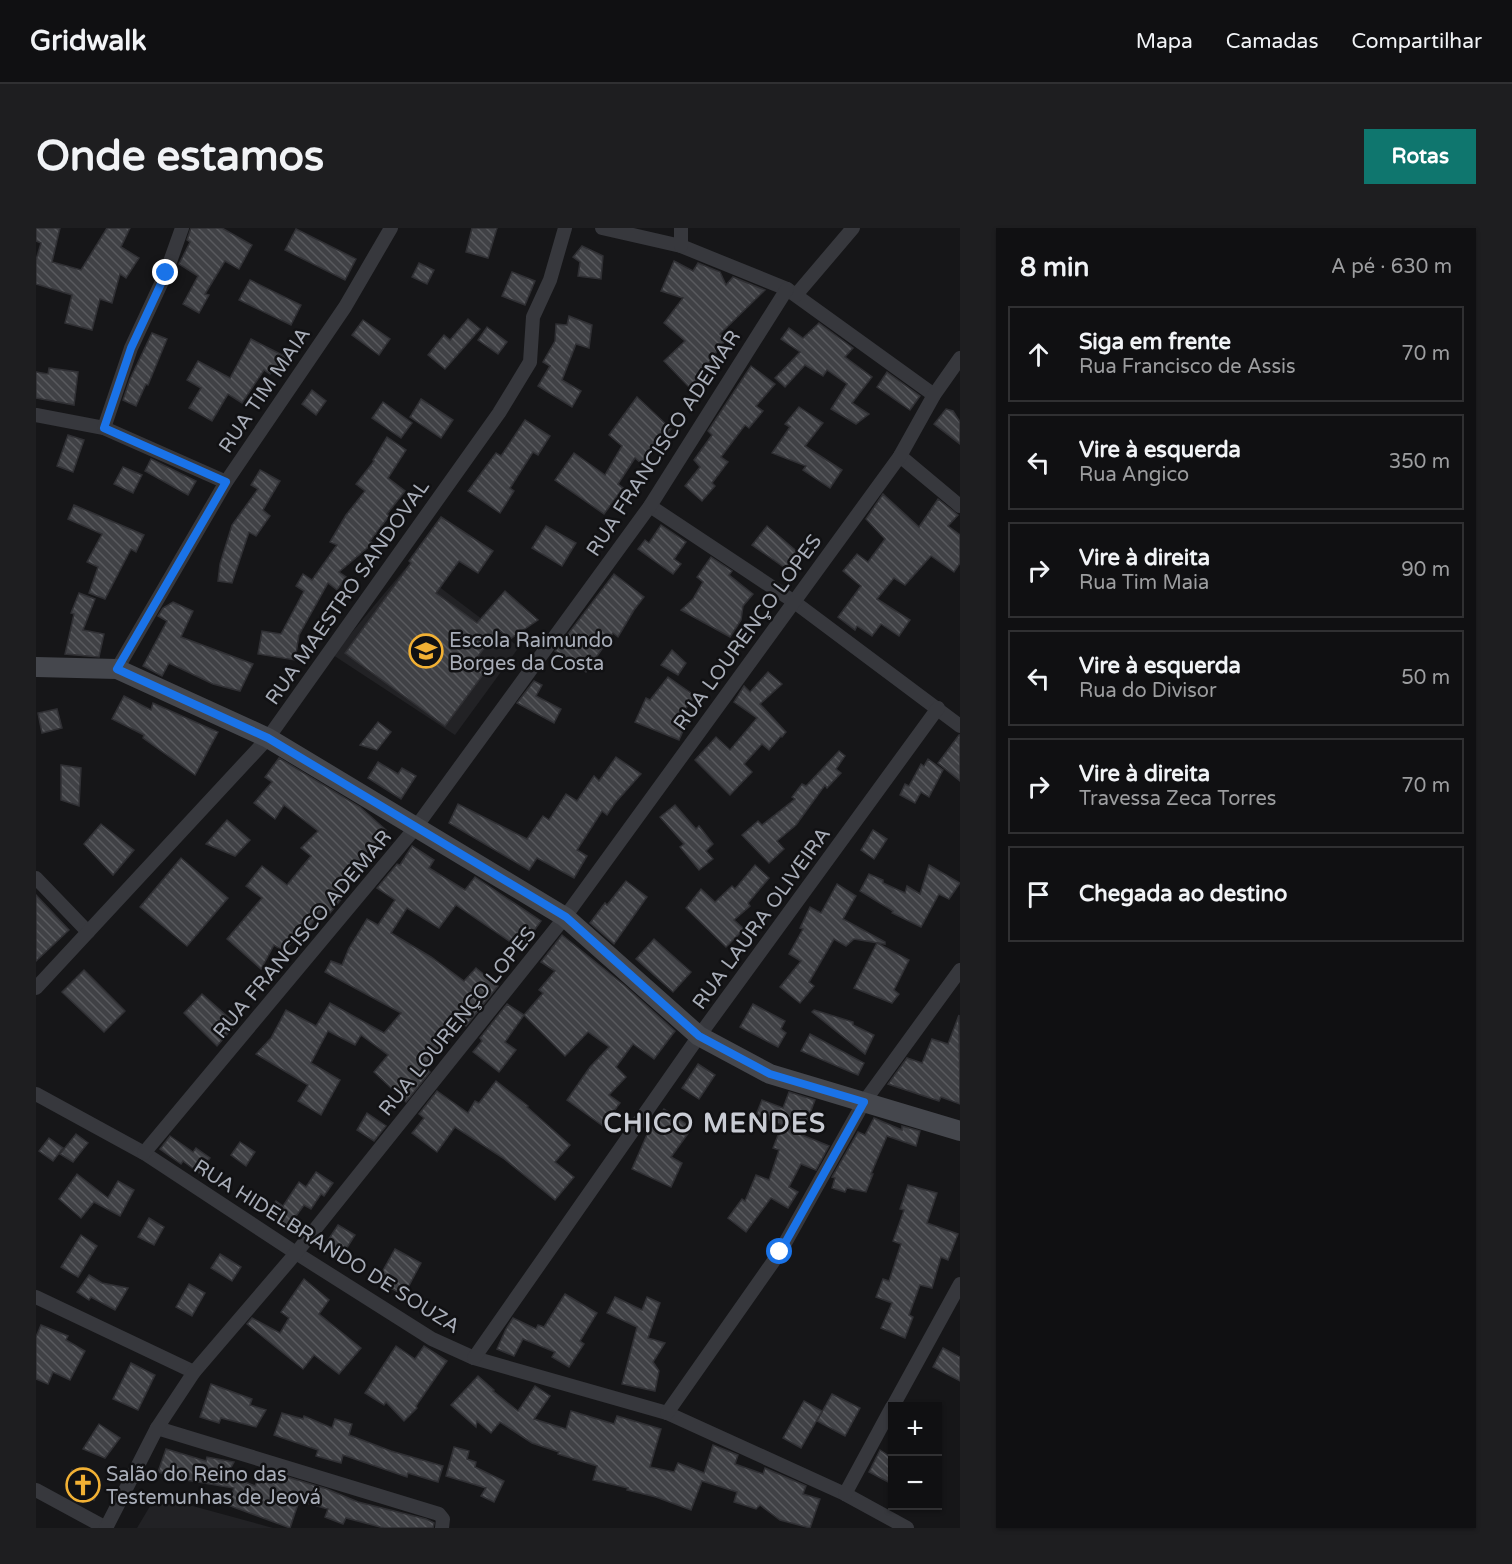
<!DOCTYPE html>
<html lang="pt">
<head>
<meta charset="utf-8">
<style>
  body { margin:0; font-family:"Varela Round",sans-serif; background:#1e1e20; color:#f1f3f6 }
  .controls { position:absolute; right:18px; bottom:18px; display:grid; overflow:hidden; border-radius:0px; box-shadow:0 2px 4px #0004 }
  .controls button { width:54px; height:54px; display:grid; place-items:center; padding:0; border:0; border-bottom:2px solid #303032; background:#101012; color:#f1f3f6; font:30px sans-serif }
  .stop { position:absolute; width:18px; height:18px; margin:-14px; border:4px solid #1a73e8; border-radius:50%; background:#fff }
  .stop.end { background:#1a73e8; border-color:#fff; box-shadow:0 2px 6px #0008 }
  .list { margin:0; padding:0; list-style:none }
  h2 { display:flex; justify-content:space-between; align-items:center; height:78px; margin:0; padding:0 24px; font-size:26px }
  h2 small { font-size:20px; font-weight:400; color:#9c9d9f }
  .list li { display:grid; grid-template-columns:39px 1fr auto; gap:18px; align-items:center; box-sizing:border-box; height:96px; margin:0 12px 12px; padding:0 12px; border:2px solid #303032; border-radius:0px }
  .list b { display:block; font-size:22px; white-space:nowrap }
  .list p { margin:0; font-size:20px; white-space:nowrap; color:#9c9d9f }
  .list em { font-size:20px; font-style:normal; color:#9c9d9f }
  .icon { flex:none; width:33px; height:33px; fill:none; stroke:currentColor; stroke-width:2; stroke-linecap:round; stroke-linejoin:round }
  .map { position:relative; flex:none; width:924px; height:1300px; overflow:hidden; border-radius:0px }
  header { display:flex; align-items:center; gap:36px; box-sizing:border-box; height:84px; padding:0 30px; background:#101012; border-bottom:2px solid #303032 }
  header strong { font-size:28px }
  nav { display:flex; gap:33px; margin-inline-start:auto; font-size:21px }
  .intro { display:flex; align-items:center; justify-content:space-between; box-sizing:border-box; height:144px; padding:0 36px }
  h1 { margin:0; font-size:42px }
  .button { padding:15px 27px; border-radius:0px; background:#0f766e; color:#fff; font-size:21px; font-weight:700 }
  main { display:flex; gap:36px; padding:0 36px }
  aside { flex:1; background:#101012; border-radius:0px; box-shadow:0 2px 4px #0004 }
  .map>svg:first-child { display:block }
  .built { fill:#222225 }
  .building { fill:url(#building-back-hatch); stroke:#303034; stroke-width:1.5 }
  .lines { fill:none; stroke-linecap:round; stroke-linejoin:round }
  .street { stroke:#37383d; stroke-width:14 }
  .secondary { stroke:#45474d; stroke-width:20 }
  .route { stroke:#1a73e8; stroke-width:8 }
  .labels { text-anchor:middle; stroke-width:5; stroke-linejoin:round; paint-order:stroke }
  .street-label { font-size:20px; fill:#a8adb8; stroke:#111113 }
  .poi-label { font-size:20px; fill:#a8adb8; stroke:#111113; text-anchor:start }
  .district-label { font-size:26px; font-weight:bold; letter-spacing:1.5px; fill:#c9ccd4; stroke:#111113 }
</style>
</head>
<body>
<header>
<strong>Gridwalk</strong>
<nav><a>Mapa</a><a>Camadas</a><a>Compartilhar</a></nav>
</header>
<div class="intro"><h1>Onde estamos</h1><a class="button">Rotas</a></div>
<main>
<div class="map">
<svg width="924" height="1300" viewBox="0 0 924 1300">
  <defs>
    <pattern id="building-back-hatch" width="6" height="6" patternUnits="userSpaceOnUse" patternTransform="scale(1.5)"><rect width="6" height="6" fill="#404145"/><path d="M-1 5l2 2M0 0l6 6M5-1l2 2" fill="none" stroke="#595a5e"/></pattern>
  </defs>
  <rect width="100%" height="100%" fill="#161618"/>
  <g class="built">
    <path d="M373,336l110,83 -64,88 -122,-80z"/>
    <path d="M120,1268l117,32h-136z"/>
  </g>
  <g class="building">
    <path d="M0,0h24l-8,34 29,8 26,-42h23l-9,19 18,11 -13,20 -6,-4 -8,29 -12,-4 -8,31 -27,-7 7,-28 -36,-11v-24l5,-17 -5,-2z"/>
    <path d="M155,0h31l30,17 -13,24 -14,-8 -20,33 4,1 -10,18 -16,-9 15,-28 -19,-12 11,-22 -3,-2z"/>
    <path d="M436,0h25l-9,30 -22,-6z"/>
    <path d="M260,1l60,30 -11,21 -60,-30z"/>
    <path d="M546,18l21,10 -2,23 -23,-3 2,-14 -7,-5z"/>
    <path d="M638,33l19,10 5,-8 22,9 6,13 7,-8 32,13 -45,44 6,5 -24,33 1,2 -14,13 -25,-26 21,-20 -21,-18 19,-25 -22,-7z"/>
    <path d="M383,35l15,7 -7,14 -15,-7z"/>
    <path d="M476,44l23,9 -10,24 -23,-9z"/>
    <path d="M214,52l51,25 -10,20 -52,-25z"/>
    <path d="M533,88l23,9 -3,23 -13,-4 -14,36 19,11 -9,16 -34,-21 12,-20 -7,-4 12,-21 1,-17 11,1z"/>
    <path d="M432,91l12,10 -35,40 -17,-14 16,-20 6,5z"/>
    <path d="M327,92l27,19 -11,16 -27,-20z"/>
    <path d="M783,95l34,25 -8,9 27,20 -20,26 17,11 -13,10 -25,-15 16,-25 -20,-14 -4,6 -18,-11 -20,22 -10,-9 25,-26 -19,-13 8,-11 14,10z"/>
    <path d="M451,99l20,15 -9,12 -20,-14z"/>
    <path d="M116,105l15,6 -19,46 -2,-1 -10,22 -13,-6 7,-21z"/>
    <path d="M215,111l37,19 -18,16 -6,-4 -22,33 -14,-9 -16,27 -23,-13 12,-20 -14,-8 11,-19 32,17z"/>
    <path d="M715,138l24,18 -19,22 7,5 -14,17 -4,-3 -24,32 7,5 -16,21 3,3 -13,15 -17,-15 15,-19 -6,-7 18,-25 -4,-4z"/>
    <path d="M13,140l29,4 -4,33 -38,-7v-26l12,2z"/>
    <path d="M851,144l33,24 -10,14 -33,-23z"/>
    <path d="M276,162l14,11 -10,14 -14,-11z"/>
    <path d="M601,169l34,32 -29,35 -7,-6 -17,26 5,4 -19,26 -49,-34 19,-27 31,22 17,-29 -13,-11z"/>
    <path d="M385,171l32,21 -12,18 -31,-21z"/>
    <path d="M347,174l29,21 -11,15 -29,-20z"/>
    <path d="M763,179l24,16 -18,23 37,24 -12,18 -27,-18 3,-4 -34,-13 18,-26 -5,-3z"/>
    <path d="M910,181l7,2 7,11v22l-26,-20z"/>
    <path d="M489,192l25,16 -12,19 -5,-3 -23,36 4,3 -14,22 -32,-22 28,-38 5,3z"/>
    <path d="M32,207l16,5 -11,32 -16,-6z"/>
    <path d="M351,209l19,13 -18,28 17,13 -18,23 2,2 -19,25 3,2 -34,29 7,5 -9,13 -9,-7 -29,52 -4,25 -37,-6 4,-23 19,3 23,-43 -8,-5 7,-12 9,6 25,-35 -7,-3 16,-27 19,-24 -9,-7 18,-23 -1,-1z"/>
    <path d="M115,231l45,22 -8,14 -43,-24z"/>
    <path d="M87,239l19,8 -9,18 -19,-9z"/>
    <path d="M224,242l20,11 -17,29 7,6 -14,20 -7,-4 -17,51 -14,-2 2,-17 12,-39 26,-36 -7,-4z"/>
    <path d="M847,266l36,33 19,-28 20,16 -10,11 12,9v28l-6,9 -23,-16 -26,29 -11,-7 -17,21 33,21 -11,16 -18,-12 -9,12 -15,-10 -2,4 -17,-13 23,-31 -18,-15 14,-17 11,8 17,-23 -19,-20z"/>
    <path d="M38,277l70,30 -8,17 -5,-3 -26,50 -16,-6 9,-26 -11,-5 15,-28 -34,-15z"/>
    <path d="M405,289l52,34 -15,22 -19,-12 -23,32 41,30 28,-32 33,29 -28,19 -12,-10 -22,30 12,9 -43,58 -100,-73 66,-90 -2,-2z"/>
    <path d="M625,297l25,17 -12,17 7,5 -8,10 -35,-25 7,-9 4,3z"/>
    <path d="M510,298l30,17 -14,23 -30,-18z"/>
    <path d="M731,298l33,28 -12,16 -36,-25z"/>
    <path d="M675,329l21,14 -3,4 24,19 -10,12 -2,14 -11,17 -49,-27 12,-11 10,-17 -6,-5z"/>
    <path d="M578,346l30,23 -10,13 -16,27 -5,-4 -27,39 -31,-21z"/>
    <path d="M43,365l16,6 -12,31 21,4 -5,23 -34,-3 9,-40 -3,-1z"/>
    <path d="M137,374l20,9 -12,26 72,27 -13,27 -27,-7 -44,-21 -7,13 -19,-10 24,-45 -9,-5 5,-8z"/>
    <path d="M636,422l14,13 -8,12 -17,-10z"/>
    <path d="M732,444l14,12 -22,20 26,28 -4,5 -1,-1 -12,14 -7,-6 -18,20 8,8 -22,23 -35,-35 21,-23 14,13 27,-32 -23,-16 10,-16 6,6z"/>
    <path d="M632,449l27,19 -13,18 7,3 -10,23 -44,-18 11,-24 4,2z"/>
    <path d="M498,453l8,4 -6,11 25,13 -7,14 -37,-20z"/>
    <path d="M88,468l27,14 2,-7 65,29 -23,43 -52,-37 1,-3 -32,-16z"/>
    <path d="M21,481l5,19 -20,5 -4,-20z"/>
    <path d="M342,494l13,10 -14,18 -17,-5z"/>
    <path d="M923,507h1v46l-22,-18z"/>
    <path d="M803,523l6,5 -9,13 5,4 -14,15 -2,-3 -29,40 -19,16 7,8 -15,14 -27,-28 16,-14 4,4 33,-26 -3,-2 10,-13 4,2z"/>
    <path d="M580,529l25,17 -26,29 -8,12 -5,-4 -25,39 10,6 -13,22 -37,-20 -8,12 -80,-47 9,-19 69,35 16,-23 6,4 17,-26 11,7 17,-25 5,5z"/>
    <path d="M243,530l81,49 26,23 -46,56 7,6 -17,21 -6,-5 -19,24 -2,-2 -19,21 -10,-6 -13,24 -34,-30 35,-41 -16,-12 16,-20 25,19 24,-29 -10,-8 17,-17 -34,-26 -9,14 -21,-16 18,-21 -7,-5z"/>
    <path d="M892,531l15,11 -14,27 -8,-5 -6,11 -15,-8 5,-11 4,2 12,-22 3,2z"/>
    <path d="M342,534l20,12 4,-6 14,8 -15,23 -33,-21z"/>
    <path d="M25,537l20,3 -2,38 -18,-6z"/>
    <path d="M639,577l21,24 3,-3 14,18 -7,7 7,8 -14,11 -19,-23 4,-3 -24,-27z"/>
    <path d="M191,592l23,20 -15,16 -29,-12z"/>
    <path d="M65,596l33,26 -21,25 -29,-31z"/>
    <path d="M837,602l14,9 -13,20 -13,-9z"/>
    <path d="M376,618l22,14 -5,8 36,22 10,-13 66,44 -20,28 -65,-44 -17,23 -32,-20 -16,25 40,24 33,24 12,-13 22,18 -32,40 -4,-3 -37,44 5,5 -24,30 -32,-30 14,-17 -27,-20 -6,10 -27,-14 -17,32 29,17 -19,35 -23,-14 10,-16 -52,-31 15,-16 15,-28 30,16 14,-23 54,30 17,-20 -76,-41 6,-11 11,4 7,-17 18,-29 11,6 17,-25 -18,-12 20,-24 3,1z"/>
    <path d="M145,630l47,40 -41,48 -47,-39z"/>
    <path d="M719,637l14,13 -21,25 2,3 -16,14 10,9 -18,18 -40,-39 15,-19 14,13 17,-16 3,3z"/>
    <path d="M893,637l31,18 -11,16 -10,-5 -18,33 -29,-14 1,-2 -33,-20 9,-17 14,6v3l22,10 2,-7 13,8z"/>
    <path d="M590,653l21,16 -33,47 -24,-21 15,-20 2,2z"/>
    <path d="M801,656l19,12 -13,23 42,23v2l-31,-5 -8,7 -12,-7 -25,43 5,4 -14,17 -20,-16 21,-26 -12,-7 14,-25 -3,-1 10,-21 11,6z"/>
    <path d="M0,667l33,35 -33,31z"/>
    <path d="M526,707l62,50 51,46 -21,28 -21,-15 -17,23 10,10 -17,18 11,8 -17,23 -36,-26 23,-33 19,-20 -21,-15 -23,24 -41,-41 19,-22 -4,-3 16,-19 -14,-9z"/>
    <path d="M618,711l37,33 -18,20 -37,-33z"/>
    <path d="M841,715l32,17 -15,30 5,4 -7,9 -38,-15z"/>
    <path d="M48,742l41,41 -21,21 -42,-40z"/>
    <path d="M166,766l34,30 -19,22 -33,-33z"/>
    <path d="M471,776l17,11 -19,27 11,8 -17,22 -26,-20 9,-11 -2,-3z"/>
    <path d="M717,776l32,17 -4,8 5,4 -8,14 -38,-20z"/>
    <path d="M778,782l39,12v3l21,10 -9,19 -53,-42z"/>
    <path d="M923,787l1,89 -19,-7 -2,4 -51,-17 19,-26 15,5 10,-24 16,5z"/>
    <path d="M774,806l54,29 -6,12 -57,-24z"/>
    <path d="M662,836l17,11 -16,24 -17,-11z"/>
    <path d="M460,853l32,25 -1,1 43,38 -15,17 19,15 -19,23 -52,-42 -48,-31 -18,25 -25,-19 12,-15 -5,-4 18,-23 31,22 7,-12 4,2z"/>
    <path d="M753,864l26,8 -13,35 27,11 -13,24 -15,-6 -12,23 9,5 -10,16 -17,-10 -25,34 -18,-14 14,-19 3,2 11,-26 13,5 10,-30 -6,-2 9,-23 -26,-10 6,-15 21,8z"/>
    <path d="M628,881l28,19 -21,29 11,6 -11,24 -39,-18 17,-39z"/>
    <path d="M331,885l19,13 -12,15 -17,-11z"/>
    <path d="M838,890l28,12v-4l18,5 -4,15 -29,-10 -16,38h2l-7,18 -19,-4 -2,4 -13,-4 3,-10 -3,-1 26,-45 7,3z"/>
    <path d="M40,906l12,9 -15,19 -13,-8z"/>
    <path d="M134,908l23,16 3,-4 14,10 -11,15 -16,-12 -2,3 -21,-15z"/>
    <path d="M13,910l14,10 -10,13 -14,-10z"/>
    <path d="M204,914l15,10 -9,14 -15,-11z"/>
    <path d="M280,944l17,11 -9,13 -3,-2 -10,15 -7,-4 -18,25 -21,-14 11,-15 7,5 16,-24 7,5z"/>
    <path d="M41,946l31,24 10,-17 16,9 -14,26 -26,-14 -13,16 -22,-19z"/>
    <path d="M872,957l29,8 -10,30 31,11 -10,26 -7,-3 -9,31 -12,-3 -11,30 4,2 -8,21 -24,-10 11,-25 -16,-6 7,-18 6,2 12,-37 -8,-3 11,-31 -4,-1z"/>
    <path d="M113,990l15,9 -10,18 -16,-8z"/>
    <path d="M302,997l17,10 -12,19 -17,-11z"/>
    <path d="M45,1007l16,11 -19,31 -17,-10z"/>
    <path d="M359,1021l26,14 -17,32 -27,-14z"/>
    <path d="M184,1026l21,13 -9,14 -21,-13z"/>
    <path d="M53,1047l13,8 26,5 -13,22 -24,-13 -2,3 -12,-8z"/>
    <path d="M268,1051l25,21 -10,14 42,34 -22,26 -25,-19 -11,14 -56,-45 5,-6 28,15 9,-15 -8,-6z"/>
    <path d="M153,1056l16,9 -13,23 -16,-9z"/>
    <path d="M529,1066l32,19 -17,28 4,3 -15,23 -17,-10 3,-5 -32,-13 -9,17 -17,-7 9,-20 7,-11 23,11 2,-4 6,2z"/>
    <path d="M579,1069l27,13 5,-13 13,6 -12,35 17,5 -12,19 6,9 -4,20 -33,-7 15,-57 -30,-14z"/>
    <path d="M5,1097l27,11 -2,4 19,11 -15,29 -17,-8 -5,12 -12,-5v-42z"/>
    <path d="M360,1118l19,13 9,-13 23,15 -31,45 1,2 -13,13 -18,-19 -2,3 -19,-12z"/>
    <path d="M907,1120l17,9v24l-27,-14z"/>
    <path d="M95,1135l24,12 -17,35 -25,-11z"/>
    <path d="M442,1148l16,14 -1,1 25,20 17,-25 15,10 -16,23 32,10 5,-18 43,13 3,-8 44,13 -11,38 24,5 4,-9 26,10 9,-28 25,10 -3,9 28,10 2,-6 41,18 -3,8 17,5 -10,29 -30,-8 -20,-15 -4,4 -22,-7 3,-10 -35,-11 -11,29 -35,-13 -29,-7 1,-2 -35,-8 4,-14 -39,-12 1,-2 -27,-9 -32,-21 -9,11 -14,-12 -1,6 -25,-22z"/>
    <path d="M175,1156l41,15 -2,6 16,5 -10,17 -35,-9 -2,5 -19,-6z"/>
    <path d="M796,1166l28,14 -15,28 -28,-15z"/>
    <path d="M768,1173l18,10 -21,37 -18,-10z"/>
    <path d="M246,1185l21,6 1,-3 28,12 3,-9 17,5 -3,11 42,16 52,15 -5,16 -30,-9 -1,4 -64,-22 -2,8 -25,-7 2,-6 -44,-15z"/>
    <path d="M63,1196l21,14 -15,20 -22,-9z"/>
    <path d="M418,1219l15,4 -2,8 9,3 -1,5 29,14 -10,21 -13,-6 5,-8 -40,-12z"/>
    <path d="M130,1221l40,12 1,-4 27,5 -7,13 28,11 6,-17 66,20 31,13 68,17 8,4 -1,5h-49l-38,-10 -3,6 -18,-7 3,-8 -29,-8 -9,27 -62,-23 6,-17 -54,-9 -22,-7z"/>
    <path d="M844,1222l12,8v26l-23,-12z"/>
    <path d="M36,1242l28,15 -6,15 -28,-16z"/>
  </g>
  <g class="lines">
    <g class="street">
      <path d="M566,0l79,18 106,43 147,106"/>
      <path d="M645,18v-18"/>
      <path d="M760,67l57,-67"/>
      <path d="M0,187l68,13 122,54"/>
      <path d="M68,200l27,-80 35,-75 16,-45"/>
      <path d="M864,228l60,50"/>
      <path d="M614,278l143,95 167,125"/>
      <path d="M81,441l109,-187 119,-175 46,-79"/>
      <path d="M0,650l52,54"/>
      <path d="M0,760l232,-250 231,-325 31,-51 3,-45 17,-37 15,-52"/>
      <path d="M0,866l108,59 152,100 136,86 42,19 193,55 178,81 62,34"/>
      <path d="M108,925l272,-326 234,-321 137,-217"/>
      <path d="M0,1069l158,75"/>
      <path d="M438,1130l225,-322 239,-328"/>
      <path d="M857,1178l67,-122"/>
      <path d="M631,1185l113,-161 84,-150 96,-132"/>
      <path d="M121,1200l282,86 4,5 -1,9"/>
      <path d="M0,1262l70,38"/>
      <path d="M809,1266l47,-87"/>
      <path d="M70,1300l51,-100 37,-56 102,-119 269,-336 335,-461 34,-61 26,-37"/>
    </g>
    <path class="secondary" d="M0,439l81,2 151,69 297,179 134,119 71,38 190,57"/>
  </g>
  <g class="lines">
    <path class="route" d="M130,45l-35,75 -27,80 122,54 -109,187 151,69 298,179 133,119 71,38 94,28 -84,150"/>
  </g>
  <defs>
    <symbol id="school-ring" viewBox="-11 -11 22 22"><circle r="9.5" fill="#111113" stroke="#f2b134" stroke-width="1.5"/><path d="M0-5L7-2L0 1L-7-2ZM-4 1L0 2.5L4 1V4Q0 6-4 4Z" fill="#f2b134"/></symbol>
    <symbol id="church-ring" viewBox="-11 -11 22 22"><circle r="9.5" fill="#111113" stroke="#f2b134" stroke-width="1.5"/><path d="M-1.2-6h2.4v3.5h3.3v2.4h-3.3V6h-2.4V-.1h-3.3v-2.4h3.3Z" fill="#f2b134"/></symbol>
  </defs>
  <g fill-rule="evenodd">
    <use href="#school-ring" x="371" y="404" width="38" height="38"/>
    <use href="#church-ring" x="28" y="1238" width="38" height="38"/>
  </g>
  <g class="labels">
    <g class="street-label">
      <text transform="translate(228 162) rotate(-56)" y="7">RUA TIM MAIA</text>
      <text transform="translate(627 215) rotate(-57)" y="7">RUA FRANCISCO ADEMAR</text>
      <text transform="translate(311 364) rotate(-55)" y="7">RUA MAESTRO SANDOVAL</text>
      <text transform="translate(711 404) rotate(-54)" y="7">RUA LOURENÇO LOPES</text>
      <text transform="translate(725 690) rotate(-54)" y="7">RUA LAURA OLIVEIRA</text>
      <text transform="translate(266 706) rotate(-50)" y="7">RUA FRANCISCO ADEMAR</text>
      <text transform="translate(421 793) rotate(-51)" y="7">RUA LOURENÇO LOPES</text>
      <text transform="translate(291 1018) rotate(32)" y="7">RUA HIDELBRANDO DE SOUZA</text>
    </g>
    <g class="poi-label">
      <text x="413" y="419">Escola Raimundo<tspan x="413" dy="23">Borges da Costa</tspan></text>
      <text x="70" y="1253">Salão do Reino das<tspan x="70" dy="23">Testemunhas de Jeová</tspan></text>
    </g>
    <g class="district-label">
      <text x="679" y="904">CHICO MENDES</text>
    </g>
  </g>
</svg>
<div class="controls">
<button>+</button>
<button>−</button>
</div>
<div class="stop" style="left:744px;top:1024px"></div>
<div class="stop end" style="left:130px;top:45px"></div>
</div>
<aside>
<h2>8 min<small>A pé · 630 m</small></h2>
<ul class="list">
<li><svg class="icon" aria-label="ahead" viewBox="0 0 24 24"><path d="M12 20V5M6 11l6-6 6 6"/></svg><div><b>Siga em frente</b><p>Rua Francisco de Assis</p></div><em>70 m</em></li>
<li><svg class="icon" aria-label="left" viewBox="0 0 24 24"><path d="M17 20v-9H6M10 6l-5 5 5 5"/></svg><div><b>Vire à esquerda</b><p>Rua Angico</p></div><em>350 m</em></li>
<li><svg class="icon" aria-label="right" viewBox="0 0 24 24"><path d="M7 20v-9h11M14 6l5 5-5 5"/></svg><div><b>Vire à direita</b><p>Rua Tim Maia</p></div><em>90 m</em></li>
<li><svg class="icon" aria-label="left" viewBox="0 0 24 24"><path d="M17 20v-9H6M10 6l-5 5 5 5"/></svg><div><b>Vire à esquerda</b><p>Rua do Divisor</p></div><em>50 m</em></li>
<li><svg class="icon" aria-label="right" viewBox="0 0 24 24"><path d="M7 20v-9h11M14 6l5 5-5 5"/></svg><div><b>Vire à direita</b><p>Travessa Zeca Torres</p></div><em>70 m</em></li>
<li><svg class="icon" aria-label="arrive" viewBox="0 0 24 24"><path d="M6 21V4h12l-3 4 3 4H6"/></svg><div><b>Chegada ao destino</b></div></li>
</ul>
</aside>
</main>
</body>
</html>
